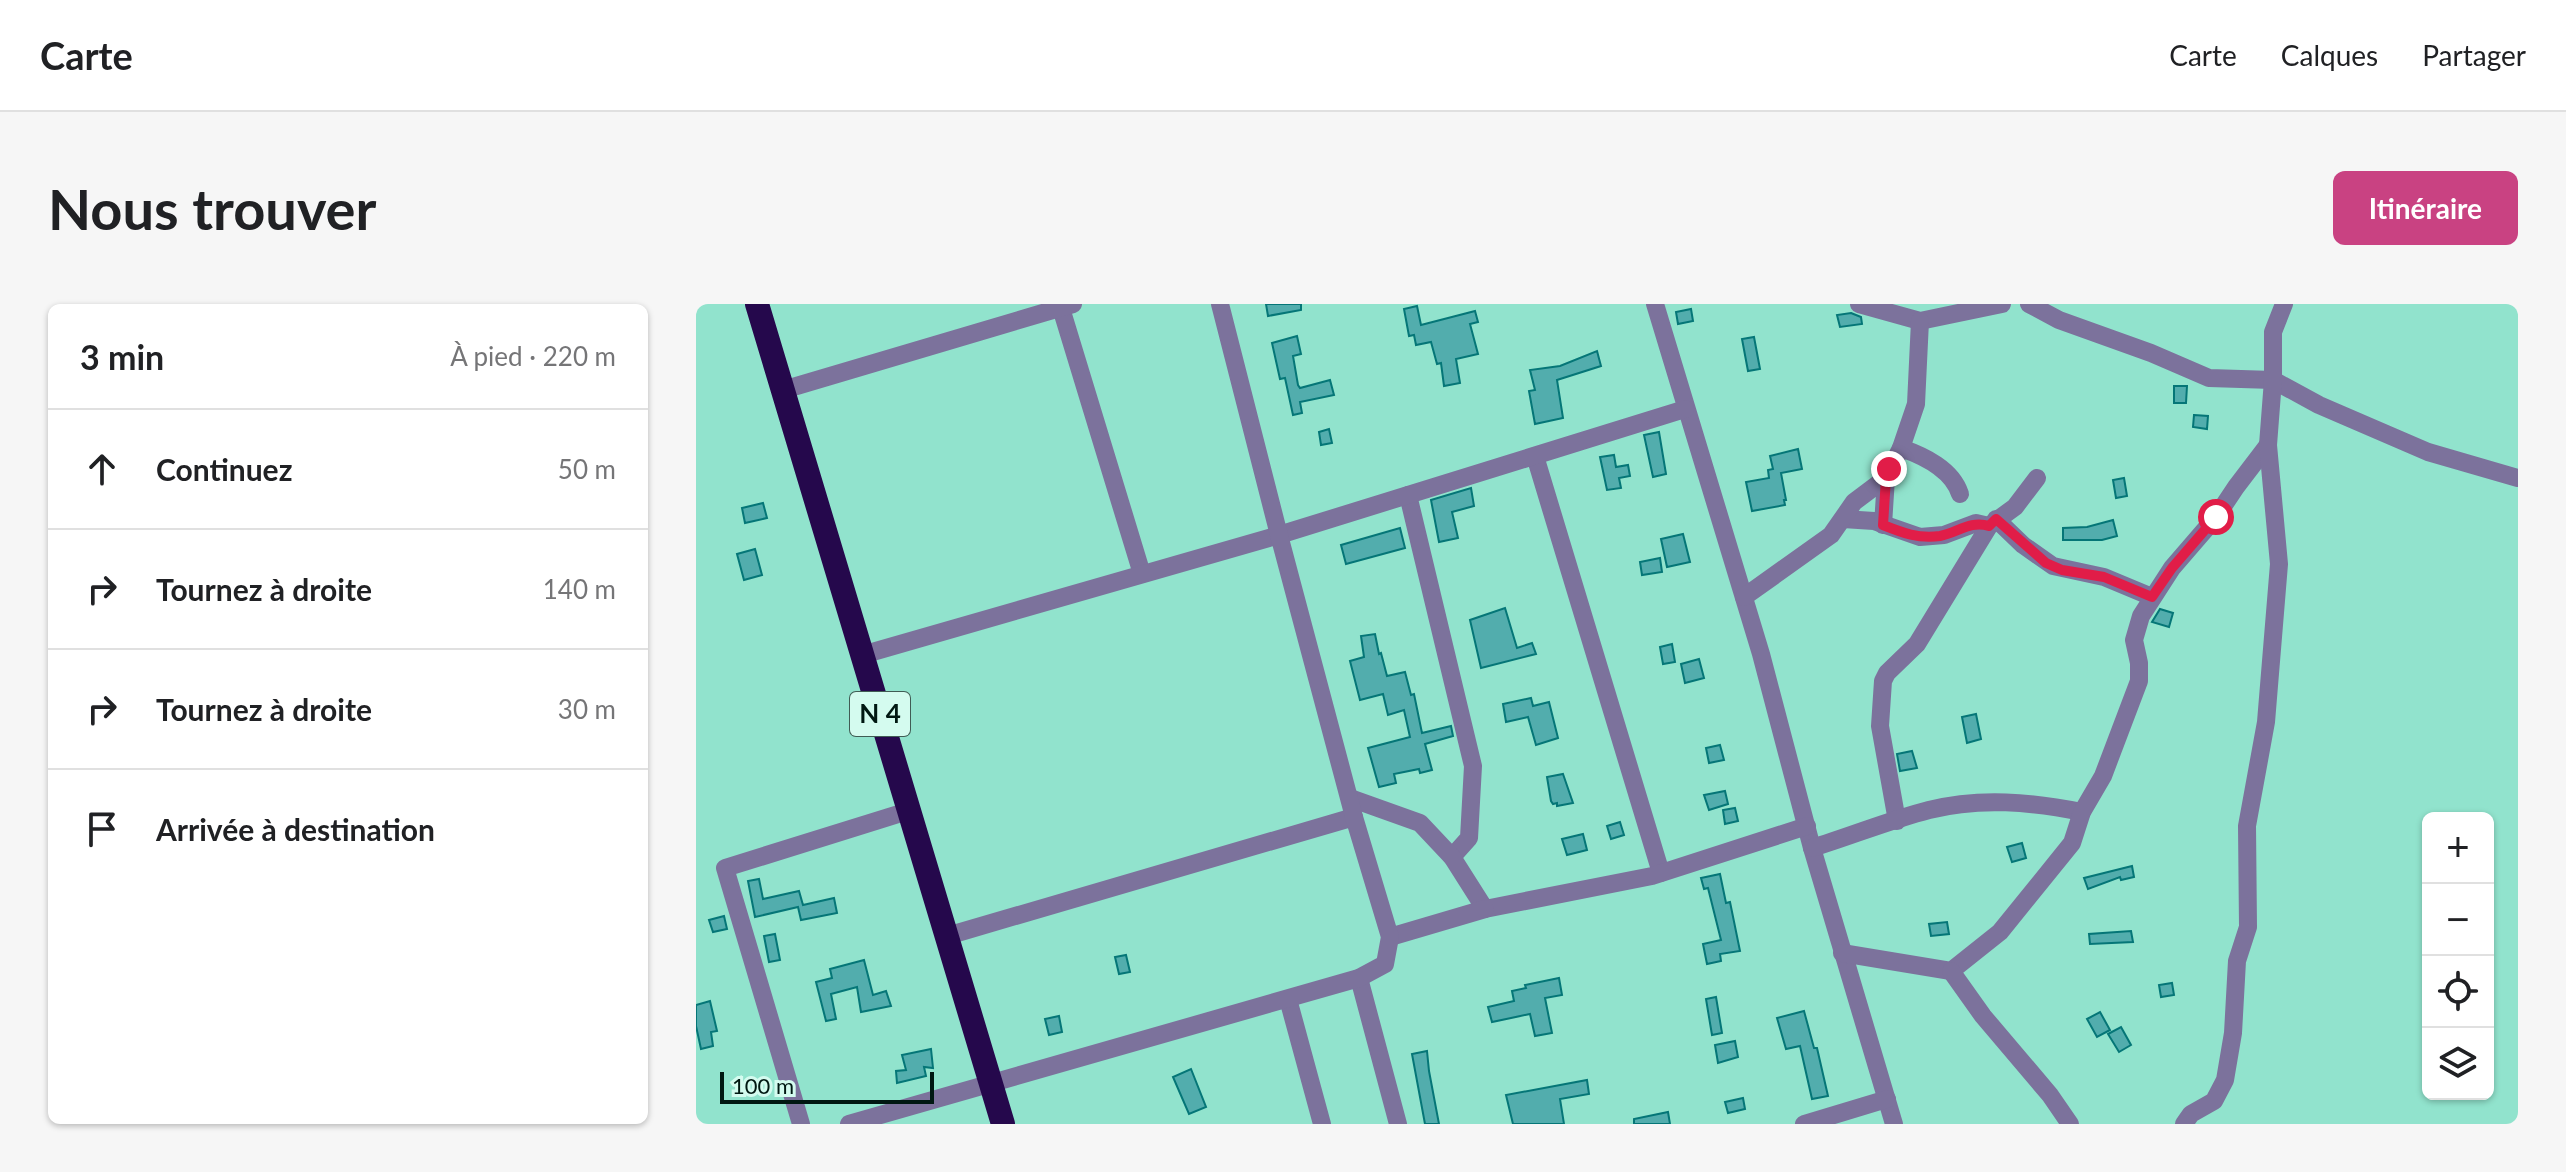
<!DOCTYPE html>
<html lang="fr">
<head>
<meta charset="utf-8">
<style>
  body { margin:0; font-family:Lato,sans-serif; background:#f6f6f6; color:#202124 }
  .controls { position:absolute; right:24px; bottom:24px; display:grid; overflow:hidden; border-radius:12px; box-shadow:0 2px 6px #0004 }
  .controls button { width:72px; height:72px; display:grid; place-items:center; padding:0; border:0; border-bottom:2px solid #e0e0e0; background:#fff; color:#202124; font:40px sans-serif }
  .scale { position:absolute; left:24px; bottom:20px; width:214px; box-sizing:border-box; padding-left:8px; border:4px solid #001812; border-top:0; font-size:22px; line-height:28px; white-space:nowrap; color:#001812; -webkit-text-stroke:6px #d4fbef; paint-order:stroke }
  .stop { position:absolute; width:24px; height:24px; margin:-18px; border:6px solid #e11d48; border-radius:50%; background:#fff }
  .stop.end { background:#e11d48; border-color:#fff; box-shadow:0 2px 8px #0008 }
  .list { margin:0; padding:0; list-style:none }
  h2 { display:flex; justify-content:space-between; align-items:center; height:104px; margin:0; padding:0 32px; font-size:34px }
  h2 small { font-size:26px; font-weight:400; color:#757577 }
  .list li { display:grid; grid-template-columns:52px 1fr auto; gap:24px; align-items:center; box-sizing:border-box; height:120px; padding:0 32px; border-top:2px solid #e0e0e0 }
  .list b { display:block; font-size:30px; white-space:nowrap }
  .list em { font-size:26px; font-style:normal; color:#757577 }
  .icon { flex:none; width:44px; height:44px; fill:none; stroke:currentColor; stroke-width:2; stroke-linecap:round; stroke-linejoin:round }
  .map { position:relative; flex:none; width:1822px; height:820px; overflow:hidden; border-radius:12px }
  header { display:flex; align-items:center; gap:48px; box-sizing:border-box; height:112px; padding:0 40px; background:#fff; border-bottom:2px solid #e0e0e0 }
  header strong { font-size:38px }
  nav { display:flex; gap:44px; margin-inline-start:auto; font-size:28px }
  .intro { display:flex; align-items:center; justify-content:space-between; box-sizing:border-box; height:192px; padding:0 48px }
  h1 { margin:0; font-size:56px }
  .button { padding:20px 36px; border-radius:12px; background:#c94282; color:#fff; font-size:28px; font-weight:700 }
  main { display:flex; gap:48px; padding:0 48px }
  aside { flex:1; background:#fff; border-radius:12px; box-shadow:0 2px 6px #0004 }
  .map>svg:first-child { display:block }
  .building { fill:#52adad; stroke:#057677; stroke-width:2 }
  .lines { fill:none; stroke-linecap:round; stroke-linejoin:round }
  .minor { stroke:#7c729c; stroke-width:18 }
  .highway { stroke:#25084c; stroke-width:24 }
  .route { stroke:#e11d48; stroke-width:10 }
  .labels { text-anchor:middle; stroke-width:6; stroke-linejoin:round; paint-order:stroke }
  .shield { fill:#d4fbef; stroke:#405c54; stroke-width:2 }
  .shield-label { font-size:26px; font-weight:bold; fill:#001812 }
</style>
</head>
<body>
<header>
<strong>Carte</strong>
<nav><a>Carte</a><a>Calques</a><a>Partager</a></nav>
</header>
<div class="intro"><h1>Nous trouver</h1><a class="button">Itinéraire</a></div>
<main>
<aside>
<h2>3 min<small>À pied · 220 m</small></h2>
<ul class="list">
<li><svg class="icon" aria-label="ahead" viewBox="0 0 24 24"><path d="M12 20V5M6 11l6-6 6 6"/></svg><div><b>Continuez</b></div><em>50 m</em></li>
<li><svg class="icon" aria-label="right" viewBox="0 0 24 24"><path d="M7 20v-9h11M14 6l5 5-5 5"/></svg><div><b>Tournez à droite</b></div><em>140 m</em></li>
<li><svg class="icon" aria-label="right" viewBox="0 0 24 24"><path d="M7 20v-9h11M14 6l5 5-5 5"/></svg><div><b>Tournez à droite</b></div><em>30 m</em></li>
<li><svg class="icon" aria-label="arrive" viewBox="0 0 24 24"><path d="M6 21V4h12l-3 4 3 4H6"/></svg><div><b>Arrivée à destination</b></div></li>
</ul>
</aside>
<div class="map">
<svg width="1822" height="820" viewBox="0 0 1822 820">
  <rect width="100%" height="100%" fill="#91e3cd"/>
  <g class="building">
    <path d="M570,0h35v6l-33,6z"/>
    <path d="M721,2l4,19 54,-14 3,11 -8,2 8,30 -22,5 4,24 -16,3 -3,-23 -4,1 -6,-22 -15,3 -2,-10 -5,1 -5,-27z"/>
    <path d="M995,5l2,12 -15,3 -2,-12z"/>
    <path d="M1155,9l10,4 1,7 -22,3 -3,-12z"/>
    <path d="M601,32l4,18 -8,2 5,29 2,3 30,-8 4,15 -34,7 2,11 -9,2 -8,-37 -5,1 -8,-36z"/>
    <path d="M1058,33l6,32 -12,2 -6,-32z"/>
    <path d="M901,47l4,15 -44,14 6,38 -28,6 -6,-33 6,-1 -5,-20 30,-4z"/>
    <path d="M1478,82h13l-1,17h-12z"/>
    <path d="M1498,111l14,1 -1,13 -14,-2z"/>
    <path d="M633,125l3,14 -11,2 -2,-13z"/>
    <path d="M963,128l7,42 -13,3 -9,-42z"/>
    <path d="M1102,145l4,20 -21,4 5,27h-2l1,5 -33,6 -6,-29 23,-4 -1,-8 5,-1 -3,-13z"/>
    <path d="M918,151l2,12 12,-2 2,11 -11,2 2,10 -14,2 -7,-33z"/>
    <path d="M1428,174l3,18 -11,2 -3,-18z"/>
    <path d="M775,184l3,18 -22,6 6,26 -19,4 -8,-42z"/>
    <path d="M67,199l4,15 -22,5 -3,-15z"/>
    <path d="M1417,216l4,16 -15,4h-39v-12l24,-1z"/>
    <path d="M704,224l5,20 -59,16 -5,-19z"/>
    <path d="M987,230l7,28 -23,5 -6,-28z"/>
    <path d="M59,245l7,26 -18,5 -7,-26z"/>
    <path d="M964,254l2,14 -20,3 -2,-13z"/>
    <path d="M809,304l12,40 15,-5 4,11 -55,14 -11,-48z"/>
    <path d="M1464,305l13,4 -4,14 -17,-5z"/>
    <path d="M679,330l4,20 2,-1 6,23 18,-4 6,23 3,-1 8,39 29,-7 2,10 -28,8 7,26 -12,3 -1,-4 -25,5 2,9 -17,4 -11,-39 42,-11 -6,-27 -16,5 -5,-21 -23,6 -10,-39 14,-4 -3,-21z"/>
    <path d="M976,340l3,18 -12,2 -3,-17z"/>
    <path d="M1003,355l5,19 -19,5 -4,-19z"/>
    <path d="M835,394l2,8 16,-4 9,36 -22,7 -8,-28 -22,5 -3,-18z"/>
    <path d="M1280,410l5,25 -14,4 -5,-26z"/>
    <path d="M1024,441l4,15 -15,3 -3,-15z"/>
    <path d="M1216,447l5,17 -17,3 -3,-17z"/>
    <path d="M867,470l10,29 -16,3v-3l-4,1 -2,-3 -4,-24z"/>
    <path d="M1029,487l3,13 -19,6 -5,-15z"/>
    <path d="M1039,504l3,13 -13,3 -2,-14z"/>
    <path d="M924,518l4,13 -13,4 -4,-13z"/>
    <path d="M887,530l4,16 -20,5 -5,-16z"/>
    <path d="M1326,539l4,15 -14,4 -5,-15z"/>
    <path d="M1436,562l2,11 -13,3 -1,-3 -32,12 -4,-11z"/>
    <path d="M1024,570l6,29 4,-1 10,49 -20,3 1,7 -14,3 -4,-20 18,-4 -13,-52 -4,1 -3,-11z"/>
    <path d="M63,575l4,20 36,-8 4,14 31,-7 3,15 -36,7 -3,-13 -43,10 -7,-36z"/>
    <path d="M28,612l3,13 -14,3 -4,-12z"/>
    <path d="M1251,618l2,12 -18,2 -2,-12z"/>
    <path d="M1435,627l2,11 -43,2 -1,-10z"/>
    <path d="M79,630l5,26 -11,2 -5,-26z"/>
    <path d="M430,651l4,17 -11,2 -4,-17z"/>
    <path d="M168,656l9,35 13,-4 5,15 -30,6 -4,-25 -26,7 5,25 -10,2 -10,-39 16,-4 -2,-9z"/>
    <path d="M863,674l3,17 -17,3 7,35 -17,3 -5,-22 -38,8 -4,-15 26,-6 -2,-10 14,-3 -1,-3z"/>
    <path d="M1476,679l2,12 -13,2 -2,-12z"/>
    <path d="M1020,693l6,36 -10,2 -6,-36z"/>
    <path d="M14,697l7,30 -6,1 2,14 -12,3 -5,-23v-21z"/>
    <path d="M1108,707l10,37h3l11,48 -16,3 -12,-53 -14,3 -9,-31z"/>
    <path d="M1404,708l10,18 -13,7 -10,-18z"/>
    <path d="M363,712l3,16 -13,3 -4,-16z"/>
    <path d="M1425,723l10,18 -12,7 -11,-18z"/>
    <path d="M1039,737l3,16 -20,6 -3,-18z"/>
    <path d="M235,745l2,19 -9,-1 2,9 -29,7 -1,-12 10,-1 -4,-15z"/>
    <path d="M731,747l2,20 10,53h-14l-13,-70z"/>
    <path d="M495,765l15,38 -17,7 -16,-37z"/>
    <path d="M891,776l2,14 -29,5 4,25h-51l-7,-29z"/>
    <path d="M1047,794l2,11 -17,4 -3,-11z"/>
    <path d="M972,808l2,12h-36v-5z"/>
  </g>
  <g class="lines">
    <g class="minor">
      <path d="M959,0l106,350 51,194 82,276"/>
      <path d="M1163,0l61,17 82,-17"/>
      <path d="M1333,0l30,16 92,33 58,25 64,2 46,25 109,47 90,26"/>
      <path d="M365,4l81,266"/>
      <path d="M87,86l290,-86"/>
      <path d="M1205,144c23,8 51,21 59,46"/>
      <path d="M839,152l126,417"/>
      <path d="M712,191l65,271 -4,72 -17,19"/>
      <path d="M1147,215l31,2 46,16 24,-2 32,-12 13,3"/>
      <path d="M1300,215l27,26 30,21 51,11 48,20"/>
      <path d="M1187,221l3,-47 15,-30 15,-44 4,-83"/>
      <path d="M1048,293l87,-62 23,-33 32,-24"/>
      <path d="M166,351l417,-120 406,-126"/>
      <path d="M654,494l70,25 32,34 33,52 167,-33 155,-50"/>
      <path d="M1201,517l-17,-95 3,-45 4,-8 30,-29 72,-118 26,-19 22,-29"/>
      <path d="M1116,544c39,-12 78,-28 117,-38 51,-13 103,-8 153,2"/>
      <path d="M251,632l407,-119"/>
      <path d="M694,633l95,-28"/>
      <path d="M1146,649l109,18 49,-39 72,-89 10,-31 21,-36 36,-95v-18l-5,-23 7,-24 31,-48 44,-51 20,-30 32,-42"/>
      <path d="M1255,667l32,45 67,79 20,29"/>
      <path d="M663,674l39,146"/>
      <path d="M592,695l34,125"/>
      <path d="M105,820l-76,-256 183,-57"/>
      <path d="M153,820l510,-146 26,-14 5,-27 -36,-120 -75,-282 -59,-231"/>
      <path d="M1108,820l83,-25"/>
      <path d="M1488,820l7,-10 23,-13 11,-21 8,-47 4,-72 11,-34 -1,-101 19,-104 13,-158 -11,-119 5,-65v-48l11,-28"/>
    </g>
    <path class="highway" d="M61,0l246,820"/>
  </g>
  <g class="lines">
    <path class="route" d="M1193,165l-3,9 -3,47c20,8 35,14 57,11 17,-3 30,-16 49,-10l7,-7 50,44 16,7 42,7 48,20 20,-29 44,-51"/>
  </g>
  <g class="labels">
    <rect class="shield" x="154" y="388" width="60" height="44" rx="6"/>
    <g class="shield-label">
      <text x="184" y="419">N 4</text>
    </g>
  </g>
</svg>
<div class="controls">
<button>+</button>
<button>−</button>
<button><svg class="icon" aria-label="locate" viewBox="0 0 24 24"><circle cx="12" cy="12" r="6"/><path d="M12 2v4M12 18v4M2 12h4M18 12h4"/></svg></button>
<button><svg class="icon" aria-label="layers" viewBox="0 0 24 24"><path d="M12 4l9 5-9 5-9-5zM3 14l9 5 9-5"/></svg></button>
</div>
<div class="scale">100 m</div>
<div class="stop" style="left:1520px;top:213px"></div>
<div class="stop end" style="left:1193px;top:165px"></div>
</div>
</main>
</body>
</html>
